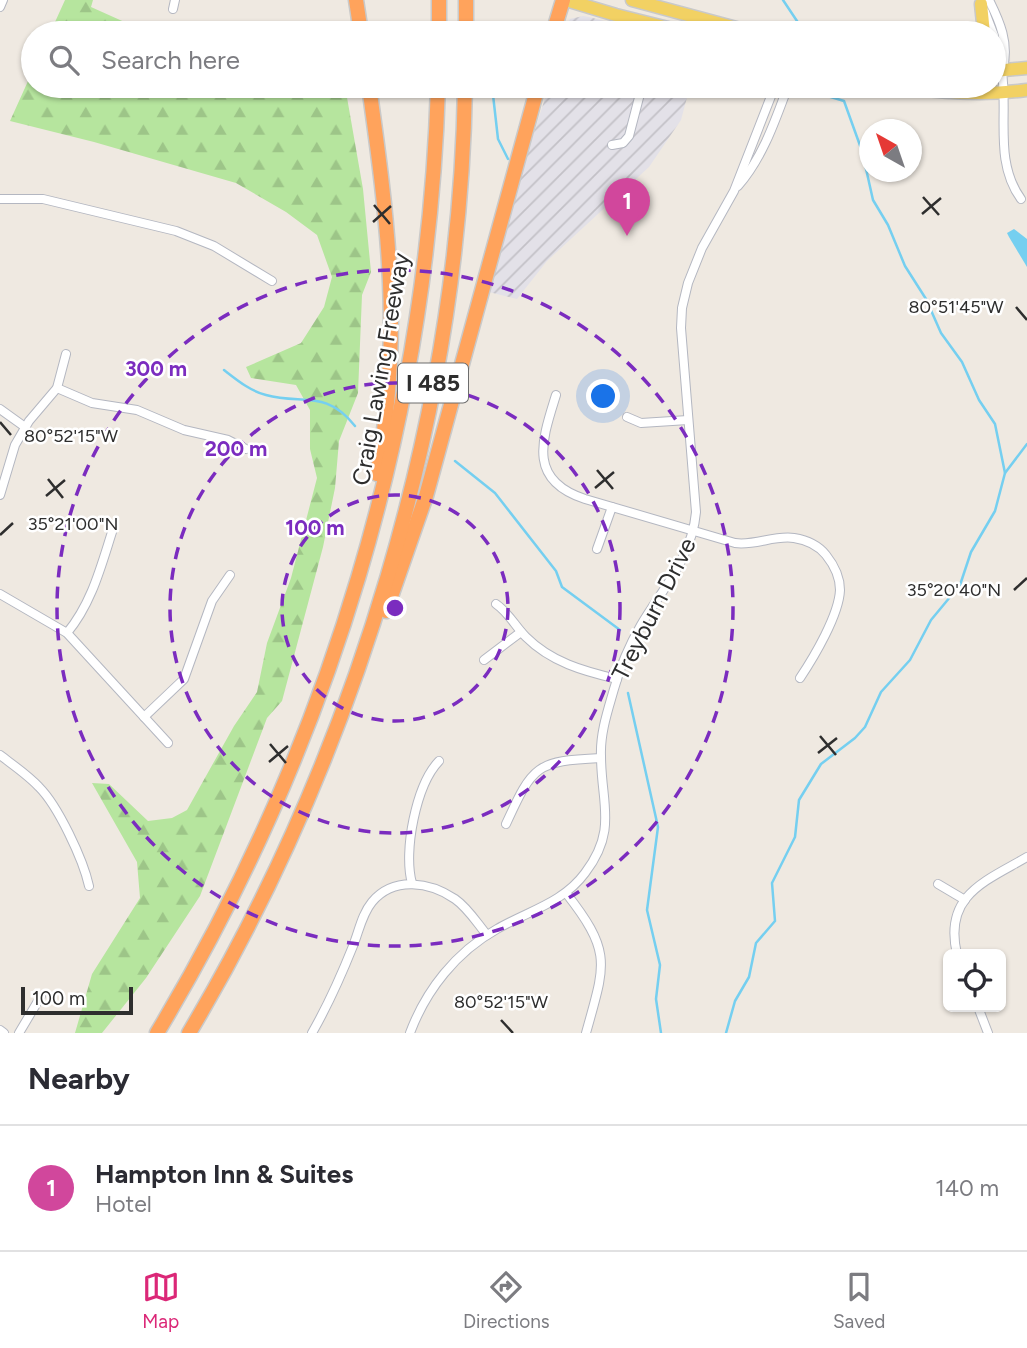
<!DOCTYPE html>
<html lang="en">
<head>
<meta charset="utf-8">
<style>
  body { margin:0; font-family:Figtree,sans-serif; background:#f2f2f3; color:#2b2b33 }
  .controls { position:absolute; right:21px; bottom:21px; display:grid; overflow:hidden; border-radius:10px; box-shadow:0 2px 5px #0004 }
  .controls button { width:63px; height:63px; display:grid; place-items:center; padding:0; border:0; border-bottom:2px solid #e1e1e2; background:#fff; color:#2b2b33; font:35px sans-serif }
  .compass { position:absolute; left:859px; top:119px; width:63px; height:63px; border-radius:50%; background:#fff; box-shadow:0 2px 5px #0004; rotate:320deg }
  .scale { position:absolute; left:21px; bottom:18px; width:112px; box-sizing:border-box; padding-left:7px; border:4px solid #2e2e2e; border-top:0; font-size:19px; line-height:24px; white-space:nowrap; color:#2e2e2e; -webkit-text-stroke:5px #fff; paint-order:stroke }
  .you { position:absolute; left:604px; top:397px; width:24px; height:24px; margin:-18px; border:5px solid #fff; border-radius:50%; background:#1a73e8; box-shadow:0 0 0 10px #1a73e833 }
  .badge { display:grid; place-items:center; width:46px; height:46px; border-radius:50%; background:#db2777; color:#fff; font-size:23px; font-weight:700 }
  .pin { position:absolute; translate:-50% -58px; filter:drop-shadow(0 2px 4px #0008) }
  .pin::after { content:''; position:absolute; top:37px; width:24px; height:21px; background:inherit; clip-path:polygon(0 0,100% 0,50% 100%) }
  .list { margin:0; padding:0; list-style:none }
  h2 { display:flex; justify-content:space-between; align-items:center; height:91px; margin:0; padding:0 28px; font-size:30px }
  h2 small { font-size:23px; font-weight:400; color:#7c7c81 }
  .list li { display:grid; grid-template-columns:46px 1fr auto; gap:21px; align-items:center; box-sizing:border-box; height:126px; padding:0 28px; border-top:2px solid #e1e1e2 }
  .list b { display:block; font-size:26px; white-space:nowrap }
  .list p { margin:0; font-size:23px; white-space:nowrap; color:#7c7c81 }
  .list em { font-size:23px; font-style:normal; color:#7c7c81 }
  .icon { flex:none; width:38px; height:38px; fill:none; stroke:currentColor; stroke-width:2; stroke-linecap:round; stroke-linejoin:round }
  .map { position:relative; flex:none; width:1027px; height:1033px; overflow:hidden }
  .search { position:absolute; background:#fff; box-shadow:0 2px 5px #0004; left:21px; right:21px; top:21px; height:77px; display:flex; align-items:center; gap:18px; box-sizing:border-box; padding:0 24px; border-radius:38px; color:#7c7c81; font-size:26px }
  .sheet { height:217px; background:#fff }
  nav { display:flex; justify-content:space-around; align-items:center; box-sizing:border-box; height:98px; border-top:2px solid #e1e1e2; background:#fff; font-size:19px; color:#7c7c81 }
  nav a { display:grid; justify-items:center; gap:4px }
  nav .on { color:#db2777 }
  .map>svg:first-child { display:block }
  .industrial { fill:url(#industrial-furrows) }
  .forest { fill:url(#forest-firs) }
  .water { fill:#75cff0 }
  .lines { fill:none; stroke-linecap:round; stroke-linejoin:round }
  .stream { stroke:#75cff0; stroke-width:2.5 }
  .street-casing { stroke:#b4b7c1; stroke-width:10 }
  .primary-casing { stroke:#c9c9c9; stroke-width:15 }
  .highway-casing { stroke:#c9c9c9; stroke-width:17 }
  .street { stroke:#fff; stroke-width:8 }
  .primary { stroke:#f2d163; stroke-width:12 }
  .highway { stroke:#ffa35c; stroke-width:14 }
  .ticks { fill:none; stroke:#2e2e2e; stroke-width:2.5 }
  .ring { fill:none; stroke:#7b2cbf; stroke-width:3.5; stroke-dasharray:12 9 }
  .labels { text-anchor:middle; stroke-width:5; stroke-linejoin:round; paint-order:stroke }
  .shield { fill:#fff; stroke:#6d6d6d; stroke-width:2 }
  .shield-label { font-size:23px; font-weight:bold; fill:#2e2e2e }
  .street-label { font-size:24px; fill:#2e2e2e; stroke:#fff }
  .ticks-label { font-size:18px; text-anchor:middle; fill:#2e2e2e; stroke:#fff; stroke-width:5; stroke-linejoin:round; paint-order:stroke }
  .centre { fill:#7b2cbf; stroke:#fff; stroke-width:3.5 }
  .ring-label { font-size:21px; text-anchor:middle; font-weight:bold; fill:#7b2cbf; stroke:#fff; stroke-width:5; stroke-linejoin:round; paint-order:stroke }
</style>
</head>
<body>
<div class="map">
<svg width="1027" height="1033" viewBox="0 0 1027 1033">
  <defs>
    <pattern id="industrial-furrows" width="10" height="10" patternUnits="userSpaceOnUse" patternTransform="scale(1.75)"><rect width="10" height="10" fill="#e3e1e8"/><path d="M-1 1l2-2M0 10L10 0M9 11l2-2" fill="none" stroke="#c3c1c7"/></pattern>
    <pattern id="forest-firs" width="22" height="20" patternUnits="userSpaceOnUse" patternTransform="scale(1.75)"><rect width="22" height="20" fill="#b6e59e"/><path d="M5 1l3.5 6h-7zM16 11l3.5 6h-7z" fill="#9dc588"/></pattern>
  </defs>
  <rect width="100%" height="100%" fill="#efe9e1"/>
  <g class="industrial">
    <path d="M583,16l6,1 61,16h-88l8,-14z"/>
    <path d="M549,86h141l-9,34 -32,47 -102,94 -30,38 -28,-7 38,-138z"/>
  </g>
  <g class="forest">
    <path d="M65,0h28l-2,7 58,26h-99z"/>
    <path d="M33,70v16h312l18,103 8,83 -9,23 -4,98 -19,48 -4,47 -12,59 -41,154 -15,17 -67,178 -54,82 -44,55h-27l17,-59 48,-76 -3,-36 -45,-79 17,1 39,37 24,-3 15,-8 47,-84 23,-34 10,-49 24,-65 26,-100 -7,-29v-39l-14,-25 -45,-7 -5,-11 55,-24 23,-36 8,-30 -15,-42 -31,-23 -50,-29 -142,-41 -84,-21z"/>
  </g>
  <path class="water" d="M1014,229l13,10v28l-18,-30 -2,-4z"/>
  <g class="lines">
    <g class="stream">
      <path d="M783,0l22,33"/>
      <path d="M492,86l6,53 10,20"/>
      <path d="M811,91l33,10 18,50 11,49 15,25 17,41 21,33 15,34 21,29 17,38 16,24 10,49"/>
      <path d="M224,370c13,10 26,21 42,25 36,10 60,-6 89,31"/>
      <path d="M455,461l40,32 61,78 6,16 58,43"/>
      <path d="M628,693l30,134 -11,83 13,55 -4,34 5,34"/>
      <path d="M726,1033l9,-32 14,-24 7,-34 19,-22 -3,-38 23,-46 4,-37 22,-36 34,-26 10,-11 16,-35 29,-32 21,-40 29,-35 11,-33 24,-41 10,-38 22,-29"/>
    </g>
    <defs>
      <g id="street">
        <path d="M989,0c11,22 20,43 14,68"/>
        <path d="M0,7l3,-7"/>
        <path d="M173,9l2,-9"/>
        <path d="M985,12l8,21"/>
        <path d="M994,35c2,12 6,25 8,37 6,43 -8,90 19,127"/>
        <path d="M612,145l11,-2 6,-7 13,-50"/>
        <path d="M738,186c25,-29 37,-65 50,-100"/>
        <path d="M0,199h43l133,32 38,15 58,35"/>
        <path d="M57,388l35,15 45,7 47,20 44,10 18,9"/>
        <path d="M556,395c-14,45 -29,85 29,104l150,44c20,3 39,-8 59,-5 13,2 24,7 32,17 8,10 14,22 14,35 -1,25 -26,67 -40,88"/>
        <path d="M0,409l25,18"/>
        <path d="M627,417l14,6 47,-3"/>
        <path d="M0,495l15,-50 14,-24 28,-33 9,-34"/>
        <path d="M597,549l15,-42"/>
        <path d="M0,594l67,39 101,110"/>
        <path d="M496,604c13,9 19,22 30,33 25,25 57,34 91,42"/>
        <path d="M67,633c25,-30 34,-67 46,-104"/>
        <path d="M484,660l37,-28"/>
        <path d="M144,717l40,-38 28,-78 18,-26"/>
        <path d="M0,755c13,10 28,20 39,32 19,19 44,72 50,99"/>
        <path d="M506,824c27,-59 30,-63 95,-66"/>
        <path d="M412,883c-9,-31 4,-98 27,-122"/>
        <path d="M938,884l27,16"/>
        <path d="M566,893c47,60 39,71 20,140"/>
        <path d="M957,954c-14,-59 29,-73 70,-97"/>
        <path d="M978,1007l10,26"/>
        <path d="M0,1030l4,3"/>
        <path d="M19,1033l22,-37"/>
        <path d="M312,1033c16,-28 29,-57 41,-87 6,-15 9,-32 19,-44 22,-26 58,-20 83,-3 13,9 22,24 32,36"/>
        <path d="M410,1033c16,-43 46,-81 87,-104 31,-18 66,-26 88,-56 33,-43 16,-70 16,-117 -1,-23 7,-46 13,-67 6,-22 16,-45 27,-64 22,-37 51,-68 55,-113l-15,-184 1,-20 6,-25 14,-35 32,-57 41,-105"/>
      </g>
      <g id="primary">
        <path d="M566,0l50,15 72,18"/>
        <path d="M632,0l123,33"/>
        <path d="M981,4l3,29"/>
        <path d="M994,71l33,-3"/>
        <path d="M893,86c45,6 89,10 134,4"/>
      </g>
      <g id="highway">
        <path d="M356,0l5,33"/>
        <path d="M466,0v33"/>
        <path d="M439,33v-33"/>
        <path d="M553,33l10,-33"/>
        <path d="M369,86c19,136 34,251 8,388"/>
        <path d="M386,611l40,-115 112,-410"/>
        <path d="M157,1033c172,-286 271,-613 281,-947"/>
        <path d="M189,1033c166,-279 271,-621 276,-947"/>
      </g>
    </defs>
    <use href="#street" class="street-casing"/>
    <use href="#primary" class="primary-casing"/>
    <use href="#highway" class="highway-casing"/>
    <use href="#street" class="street"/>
    <use href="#primary" class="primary"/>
    <use href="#highway" class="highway"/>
  </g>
  <path class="ticks" d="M923,197l16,18M374,205l16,19M922,214l19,-16M373,222l18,-16M1016,307l11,13M0,422l11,13M597,470l16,19M48,479l15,19M595,488l19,-16M46,496l19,-16M0,535l13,-12M1014,590l13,-12M820,736l16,19M270,744l16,19M818,753l19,-15M269,762l19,-16M501,1020l12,13"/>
  <g class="ring">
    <circle cx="395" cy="608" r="113"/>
    <circle cx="395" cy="608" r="225"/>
    <circle cx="395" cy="608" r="338"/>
  </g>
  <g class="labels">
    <rect class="shield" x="398" y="363.5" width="70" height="39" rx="5"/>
    <g class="shield-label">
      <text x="433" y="391">I 485</text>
    </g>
    <g class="street-label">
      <text transform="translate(381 369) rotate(-80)" y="8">Craig Lawing Freeway</text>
      <text transform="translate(654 609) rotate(-63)" y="8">Treyburn Drive</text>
    </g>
  </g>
  <g class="ticks-label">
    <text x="956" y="313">80°51'45"W</text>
    <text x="71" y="442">80°52'15"W</text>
    <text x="73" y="530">35°21'00"N</text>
    <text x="954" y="596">35°20'40"N</text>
    <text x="501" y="1008">80°52'15"W</text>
  </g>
  <circle cx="395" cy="608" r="10" class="centre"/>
  <g class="ring-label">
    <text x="156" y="376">300 m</text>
    <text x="236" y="456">200 m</text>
    <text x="315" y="535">100 m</text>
  </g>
</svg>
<div class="controls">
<button><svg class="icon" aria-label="locate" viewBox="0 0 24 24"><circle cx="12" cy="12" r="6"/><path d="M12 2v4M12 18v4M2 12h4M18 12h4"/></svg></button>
</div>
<svg class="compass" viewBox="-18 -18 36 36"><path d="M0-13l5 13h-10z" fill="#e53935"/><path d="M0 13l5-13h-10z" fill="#7c7c81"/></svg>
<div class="scale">100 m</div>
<div class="you"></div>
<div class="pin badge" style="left:627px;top:236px;background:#d1479c">1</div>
<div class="search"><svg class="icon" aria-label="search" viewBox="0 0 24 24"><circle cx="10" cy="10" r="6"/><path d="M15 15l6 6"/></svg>Search here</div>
</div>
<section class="sheet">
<h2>Nearby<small></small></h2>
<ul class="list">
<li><span class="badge" style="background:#d1479c">1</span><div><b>Hampton Inn &amp; Suites</b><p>Hotel</p></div><em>140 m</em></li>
</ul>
</section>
<nav>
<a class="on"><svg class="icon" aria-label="map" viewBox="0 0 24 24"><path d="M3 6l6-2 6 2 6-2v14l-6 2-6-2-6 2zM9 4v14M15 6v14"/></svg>Map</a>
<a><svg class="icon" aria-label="directions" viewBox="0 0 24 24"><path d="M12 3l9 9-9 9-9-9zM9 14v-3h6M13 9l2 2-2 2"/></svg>Directions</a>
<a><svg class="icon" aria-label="saved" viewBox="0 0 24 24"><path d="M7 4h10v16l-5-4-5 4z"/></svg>Saved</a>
</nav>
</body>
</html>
